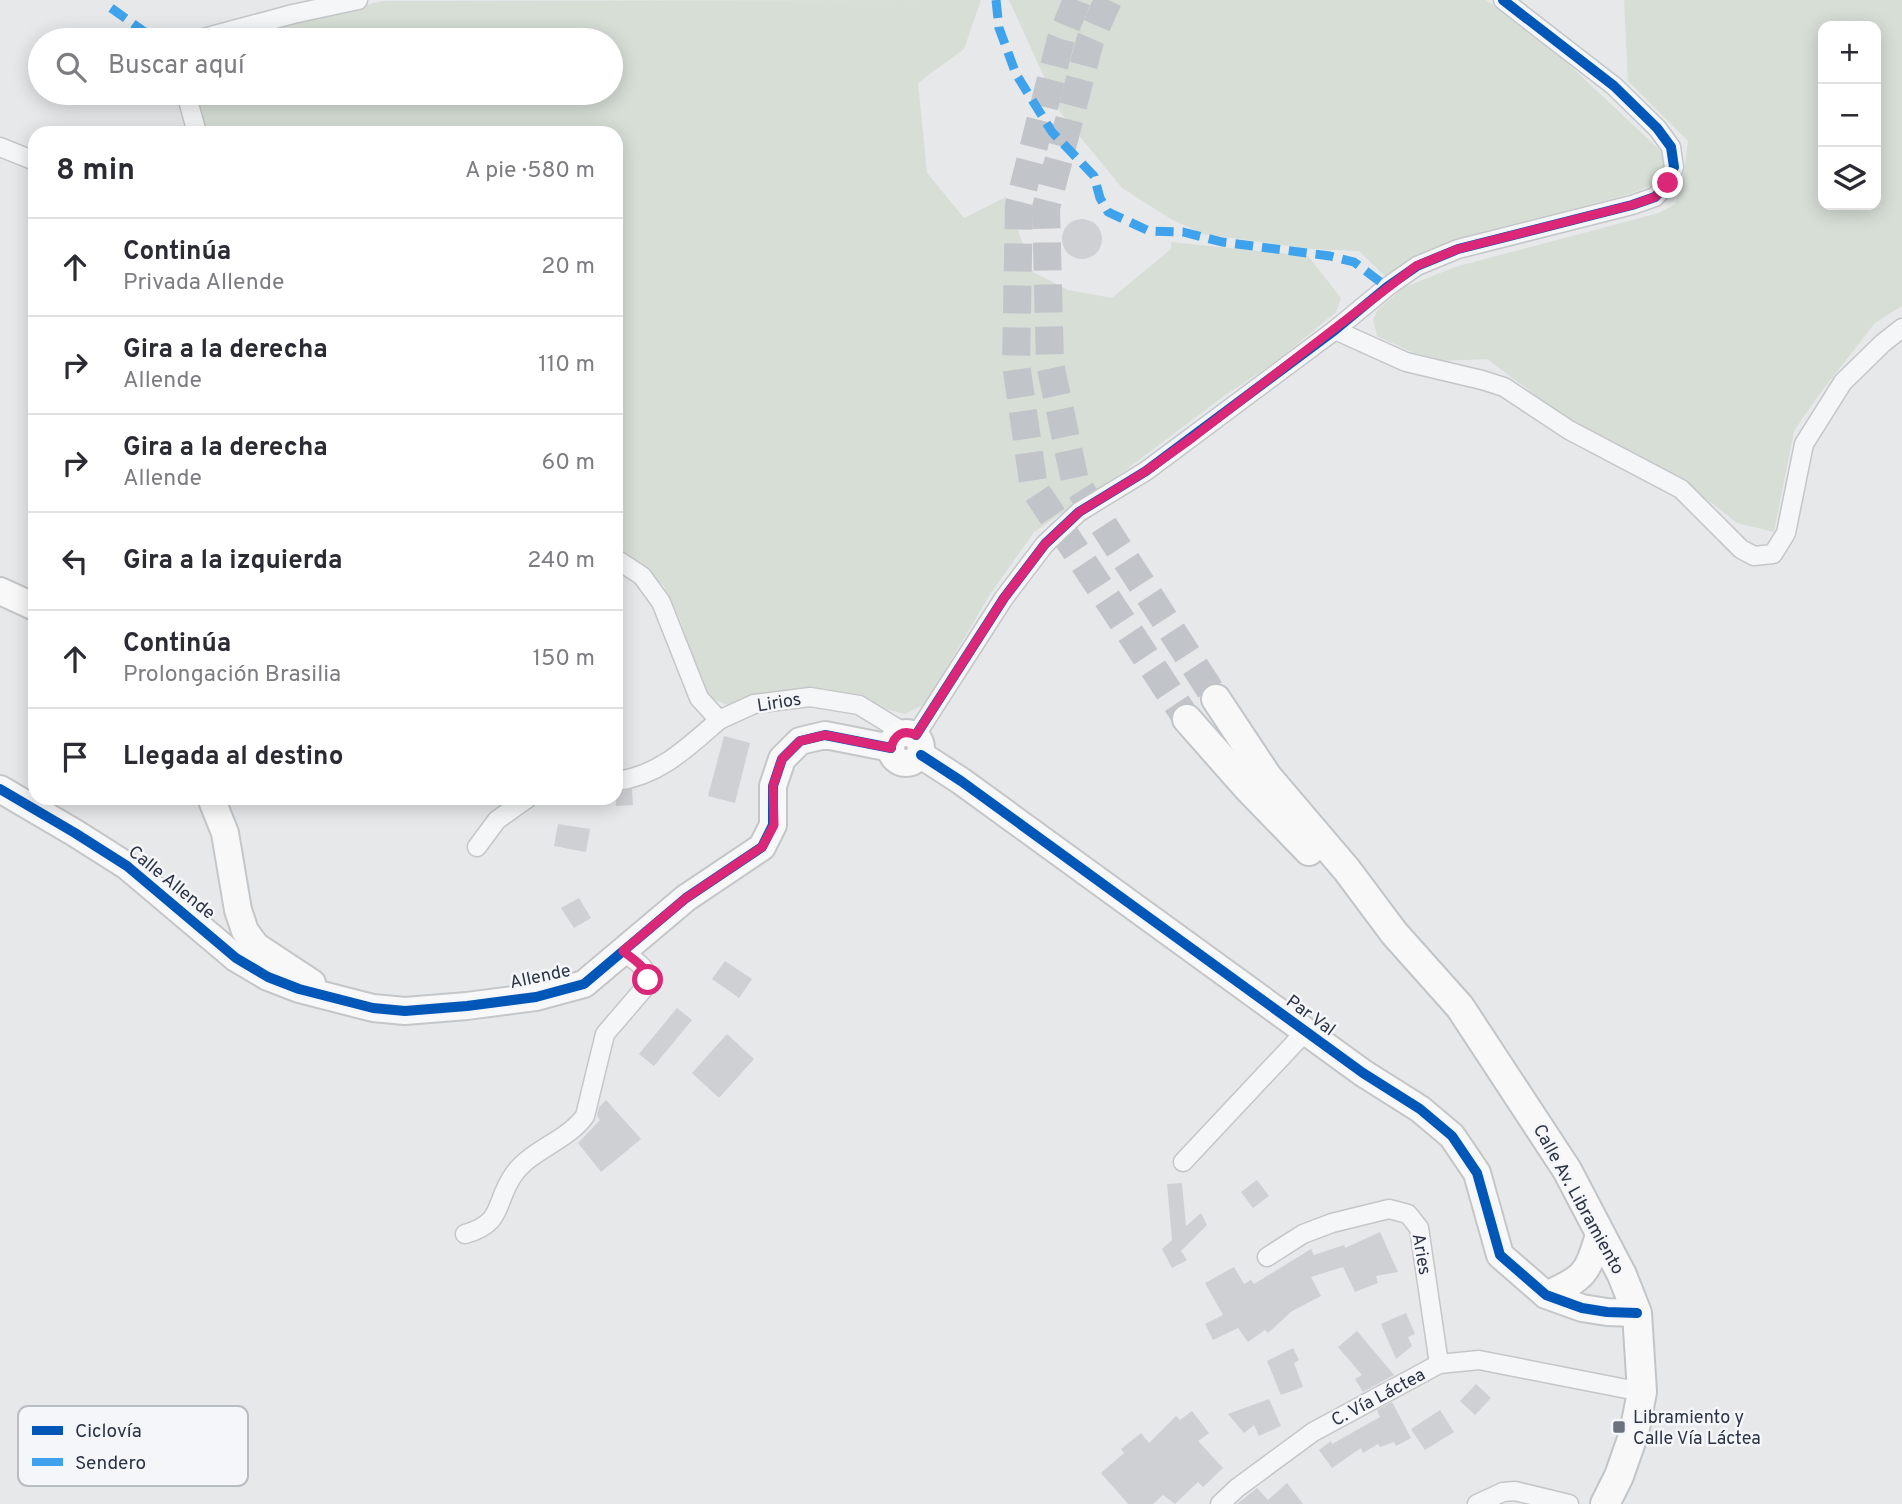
<!DOCTYPE html>
<html lang="es">
<head>
<meta charset="utf-8">
<style>
  body { margin:0; font-family:Overpass,sans-serif; background:#f2f2f3; color:#2b2b33 }
  .controls { position:absolute; right:21px; top:21px; display:grid; overflow:hidden; border-radius:14px; box-shadow:0 4px 18px #0003 }
  .controls button { width:63px; height:63px; display:grid; place-items:center; padding:0; border:0; border-bottom:2px solid #e1e1e2; background:#fff; color:#2b2b33; font:35px sans-serif }
  .stop { position:absolute; width:21px; height:21px; margin:-16px; border:5px solid #db2777; border-radius:50%; background:#fff }
  .stop.end { background:#db2777; border-color:#fff; box-shadow:0 2px 7px #0008 }
  .list { margin:0; padding:0; list-style:none }
  h2 { display:flex; justify-content:space-between; align-items:center; height:91px; margin:0; padding:0 28px; font-size:30px }
  h2 small { font-size:23px; font-weight:400; color:#7c7c81 }
  .list li { display:grid; grid-template-columns:46px 1fr auto; gap:21px; align-items:center; box-sizing:border-box; height:98px; padding:0 28px; border-top:2px solid #e1e1e2 }
  .list b { display:block; font-size:26px; white-space:nowrap }
  .list p { margin:0; font-size:23px; white-space:nowrap; color:#7c7c81 }
  .list em { font-size:23px; font-style:normal; color:#7c7c81 }
  .icon { flex:none; width:38px; height:38px; fill:none; stroke:currentColor; stroke-width:2; stroke-linecap:round; stroke-linejoin:round }
  .map { position:relative; flex:none; width:1902px; height:1504px; overflow:hidden }
  .search { position:absolute; background:#fff; box-shadow:0 4px 18px #0003; left:28px; top:28px; width:595px; height:77px; display:flex; align-items:center; gap:18px; box-sizing:border-box; padding:0 24px; border-radius:38px; color:#7c7c81; font-size:26px }
  .panel { position:absolute; background:#fff; box-shadow:0 4px 18px #0003; left:28px; top:126px; width:595px; height:679px; border-radius:21px }
  .map>svg:first-child { display:block }
  .green { fill:#d6ded6; fill-rule:evenodd }
  .building { fill:#ced0d3 }
  .lines { fill:none; stroke-linecap:round; stroke-linejoin:round }
  .primary-tunnel { stroke:#c1c4c9; stroke-width:28; stroke-dasharray:28 14; stroke-linecap:butt }
  .street-casing { stroke:#c4c6c8; stroke-width:21 }
  .secondary-casing { stroke:#c4c6c8; stroke-width:30 }
  .primary-casing { stroke:#c2c5c8; stroke-width:32 }
  .street { stroke:#f5f6f7; stroke-width:18 }
  .secondary { stroke:#f8f8f8; stroke-width:26 }
  .primary { stroke:#f8f8f8; stroke-width:28 }
  .quiet { stroke:#3ea3ec; stroke-width:9; stroke-dasharray:18 9; stroke-linecap:butt }
  .cycleway-casing { stroke:#f4f6f9; stroke-width:15 }
  .cycleway { stroke:#0057b8; stroke-width:10 }
  .route { stroke:#db2777; stroke-width:9 }
  .poi-dot { fill:#6c737f; stroke:#f4f6f9; stroke-width:2.5 }
  .labels { text-anchor:middle; stroke-width:5; stroke-linejoin:round; paint-order:stroke }
  .street-label { font-size:18px; fill:#2b3445; stroke:#f4f6f9 }
  .poi-label { font-size:18px; fill:#2b3445; stroke:#f4f6f9; text-anchor:start }
  .key { fill:#f4f6f9; stroke:#b8bcc3; stroke-width:2 }
  .key-label { font-size:19px; fill:#2b3445 }
</style>
</head>
<body>
<div class="map">
<svg width="1902" height="1504" viewBox="0 0 1902 1504">
  <rect width="100%" height="100%" fill="#e6e8ea"/>
  <g class="green">
    <path d="M981,0l-17,49 -46,34 9,90 37,45 42,-21 27,75 35,18 44,8 59,-49v-7l137,14 33,42 -5,14 -62,51 -50,33 -101,76 -89,60 -45,64 -64,108 -20,10 -73,-19 -59,-2 -45,12 -21,-8 -13,-28 -13,-47 -17,-36 -48,-37v-416h-409l-12,-40h416v-53h-390l162,-39z"/>
    <path d="M1009,0h477l78,60 101,95c0,28 -9,29 -33,38l-207,58 -40,25 -26,-25 -48,-2 -108,-15 -32,-15 -49,-31 -62,-76z"/>
    <path d="M1624,0h278v306l-27,17 -57,73 -24,35 -20,101 -37,-9 -47,-37 -107,-55 -96,-72 -44,2 -29,-8 -37,-17 -4,-16 5,-11 27,-22 50,-20 204,-54 16,-9 8,-25 5,-38 -60,-60zM1823,26h53v179h-53z"/>
  </g>
  <g class="building">
    <circle cx="1082" cy="239" r="20"/>
    <path d="M724,736l26,7 -15,60 -27,-7z"/>
    <path d="M632,789l1,16 -17,1v-14z"/>
    <path d="M558,824l32,5 -4,23 -32,-6z"/>
    <path d="M579,898l12,20 -17,10 -13,-20z"/>
    <path d="M725,961l27,18 -13,19 -27,-19z"/>
    <path d="M677,1008l15,12 -38,46 -15,-12z"/>
    <path d="M727,1034l27,25 -35,39 -27,-25z"/>
    <path d="M606,1100l35,39 -40,33 -23,-29 22,-23 -3,-4 2,-9z"/>
    <path d="M1257,1180l12,16 -16,12 -12,-16z"/>
    <path d="M1182,1183l4,43 15,-13 6,12 -26,26 6,9 -15,8 -10,-19 10,-9 -5,-56z"/>
    <path d="M1380,1232l18,40 -22,4 2,7 -23,9 -12,-25 -32,10 10,19 -29,15 -24,22 -3,-3 -17,12 -10,-14 -25,12 -8,-16 18,-9 -18,-32 29,-16 10,17 7,-4 3,4 57,-35 3,6 30,-10 1,3z"/>
    <path d="M1406,1313l9,21 -7,3 4,9 -16,13 -15,-35z"/>
    <path d="M1357,1331l37,44 -31,17 -8,-13 7,-4 -24,-28z"/>
    <path d="M1293,1348l6,12 -5,3 9,24 -22,8 -14,-34z"/>
    <path d="M1476,1384l15,14 -16,17 -15,-14z"/>
    <path d="M1269,1399l12,27 -22,10 -5,-11 -10,8 -16,-19z"/>
    <path d="M1392,1402l19,36 -15,8 -2,-4 -14,5 -2,-3 -15,9 -2,-5 -29,20 -13,-18 12,-9 1,3 48,-27 -3,-7z"/>
    <path d="M1440,1410l14,22 -29,18 -14,-21z"/>
    <path d="M1192,1411l17,22 -11,8 25,27 -20,19 -5,-5 -23,22 -12,-9 -10,9h-25l-27,-31 23,-20 -3,-4 20,-16 8,10 27,-27 4,4z"/>
    <path d="M1287,1483l16,21h-66l20,-16 11,12z"/>
  </g>
  <g class="lines">
    <g class="primary-tunnel">
      <path d="M1077,0l-16,39 -42,166 -3,159 18,124 153,231"/>
      <path d="M1108,0l-18,41 -44,167 4,156 25,117 141,218"/>
    </g>
    <defs>
      <g id="street">
        <path d="M196,40l97,-26 65,-14"/>
        <path d="M186,93l11,40"/>
        <path d="M0,147l35,14"/>
        <path d="M1335,330l71,32 76,18 22,7 65,43 112,59 60,60 13,7 19,-2 13,-21 18,-89 39,-62 40,-39 19,-15"/>
        <path d="M616,559l26,17 19,26 38,96 20,22 35,-16 56,-7 49,8 44,27"/>
        <path d="M916,735l88,-137 41,-54 34,-32 67,-41 189,-141 52,-43 30,-21 41,-17 174,-44 23,-8 13,-14 6,-16 -3,-20 -14,-19 -43,-42 -111,-86"/>
        <path d="M616,781c43,-5 72,-34 103,-61"/>
        <path d="M477,847l20,-27 31,-22"/>
        <path d="M1183,1162l122,-130"/>
        <path d="M465,1234c40,-11 29,-32 49,-60 18,-25 53,-33 71,-58l20,-82 42,-49c2,-18 -11,-24 -24,-33"/>
        <path d="M1267,1257l36,-23 29,-11 57,-14 19,5 11,14 20,136"/>
        <path d="M1220,1504l17,-16 76,-56 126,-68 40,-4 163,32"/>
        <path d="M1477,1504l26,-12 12,-1 54,13"/>
      </g>
      <g id="secondary">
        <path d="M0,591l35,16"/>
        <circle cx="906" cy="748" r="15"/>
        <path d="M921,755l40,26 402,292 57,36 32,27 25,37 23,82 46,40 36,13 25,4 30,1"/>
        <path d="M0,789l75,44 52,33 109,92 32,19 31,12 74,19 32,3 62,-5 69,-9 48,-13 102,-86 76,-51 11,-22v-39l9,-27 18,-18 25,-6 66,13"/>
        <path d="M211,798l14,35 13,77 7,21 11,15 56,37"/>
        <path d="M1546,1295c41,-18 41,-22 54,-63"/>
      </g>
      <g id="primary">
        <path d="M1216,699l51,77 80,94 47,63 66,74 107,163 55,105 15,38 5,79 -8,41 -15,43 -14,28"/>
        <path d="M1187,719l60,68 62,64"/>
      </g>
    </defs>
    <use href="#street" class="street-casing"/>
    <use href="#secondary" class="secondary-casing"/>
    <use href="#primary" class="primary-casing"/>
    <use href="#street" class="street"/>
    <use href="#secondary" class="secondary"/>
    <use href="#primary" class="primary"/>
    <g class="quiet">
      <path d="M996,0l3,28 17,46 36,58 42,44 6,22 8,14 41,19 34,1 39,10 108,14 24,6 33,25"/>
      <path d="M111,8l45,32"/>
    </g>
    <defs>
      <g id="cycleway">
        <path d="M916,735l88,-137 41,-54 34,-32 67,-41 189,-141 52,-43 30,-21 41,-17 174,-44 23,-8 13,-14 6,-16 -3,-20 -14,-19 -43,-42 -111,-86"/>
        <path d="M921,755l40,26 402,292 57,36 32,27 25,37 23,82 46,40 36,13 25,4 30,1"/>
        <path d="M0,789l75,44 52,33 109,92 32,19 31,12 74,19 32,3 62,-5 69,-9 48,-13 102,-86 76,-51 11,-22v-39l9,-27 18,-18 25,-6 66,13"/>
      </g>
    </defs>
    <use href="#cycleway" class="cycleway-casing"/>
    <use href="#cycleway" class="cycleway"/>
  </g>
  <g class="lines">
    <path class="route" d="M648,980c-2,-14 -14,-20 -25,-29l63,-53 76,-51 12,-22 -1,-39 9,-27 18,-18 25,-6 66,13c3,-13 12,-19 25,-13l88,-137 41,-54 34,-32 67,-41 46,-33 224,-172 42,-17 174,-44 23,-8 13,-14"/>
  </g>
  <rect class="poi-dot" x="1612" y="1420" width="14" height="14" rx="3.5"/>
  <g class="labels">
    <g class="street-label">
      <text transform="translate(779 702) rotate(-9)" y="6">Lirios</text>
      <text transform="translate(172 882) rotate(39)" y="6">Calle Allende</text>
      <text transform="translate(540 976) rotate(-12)" y="6">Allende</text>
      <text transform="translate(1311 1015) rotate(36)" y="6">Par Val</text>
      <text transform="translate(1579 1199) rotate(61)" y="6">Calle Av. Libramiento</text>
      <text transform="translate(1422 1254) rotate(80)" y="6">Aries</text>
      <text transform="translate(1378 1397) rotate(-28)" y="6">C. Vía Láctea</text>
    </g>
    <g class="poi-label">
      <text x="1633" y="1423">Libramiento y<tspan x="1633" dy="21">Calle Vía Láctea</tspan></text>
    </g>
  </g>
  <rect x="18" y="1406" width="230" height="80" rx="10" class="key"/>
  <rect x="32" y="1426" width="31" height="9" fill="#0057b8"/>
  <rect x="32" y="1458" width="31" height="8" fill="#3ea3ec"/>
  <g class="key-label">
    <text x="75" y="1437">Ciclovía</text>
    <text x="75" y="1469">Sendero</text>
  </g>
</svg>
<div class="controls">
<button>+</button>
<button>−</button>
<button><svg class="icon" aria-label="layers" viewBox="0 0 24 24"><path d="M12 4l9 5-9 5-9-5zM3 14l9 5 9-5"/></svg></button>
</div>
<div class="stop" style="left:648px;top:980px"></div>
<div class="stop end" style="left:1668px;top:183px"></div>
<div class="search"><svg class="icon" aria-label="search" viewBox="0 0 24 24"><circle cx="10" cy="10" r="6"/><path d="M15 15l6 6"/></svg>Buscar aquí</div>
<section class="panel">
<h2>8 min<small>A pie · 580 m</small></h2>
<ul class="list">
<li><svg class="icon" aria-label="ahead" viewBox="0 0 24 24"><path d="M12 20V5M6 11l6-6 6 6"/></svg><div><b>Continúa</b><p>Privada Allende</p></div><em>20 m</em></li>
<li><svg class="icon" aria-label="right" viewBox="0 0 24 24"><path d="M7 20v-9h11M14 6l5 5-5 5"/></svg><div><b>Gira a la derecha</b><p>Allende</p></div><em>110 m</em></li>
<li><svg class="icon" aria-label="right" viewBox="0 0 24 24"><path d="M7 20v-9h11M14 6l5 5-5 5"/></svg><div><b>Gira a la derecha</b><p>Allende</p></div><em>60 m</em></li>
<li><svg class="icon" aria-label="left" viewBox="0 0 24 24"><path d="M17 20v-9H6M10 6l-5 5 5 5"/></svg><div><b>Gira a la izquierda</b></div><em>240 m</em></li>
<li><svg class="icon" aria-label="ahead" viewBox="0 0 24 24"><path d="M12 20V5M6 11l6-6 6 6"/></svg><div><b>Continúa</b><p>Prolongación Brasilia</p></div><em>150 m</em></li>
<li><svg class="icon" aria-label="arrive" viewBox="0 0 24 24"><path d="M6 21V4h12l-3 4 3 4H6"/></svg><div><b>Llegada al destino</b></div></li>
</ul>
</section>
</div>
</body>
</html>
